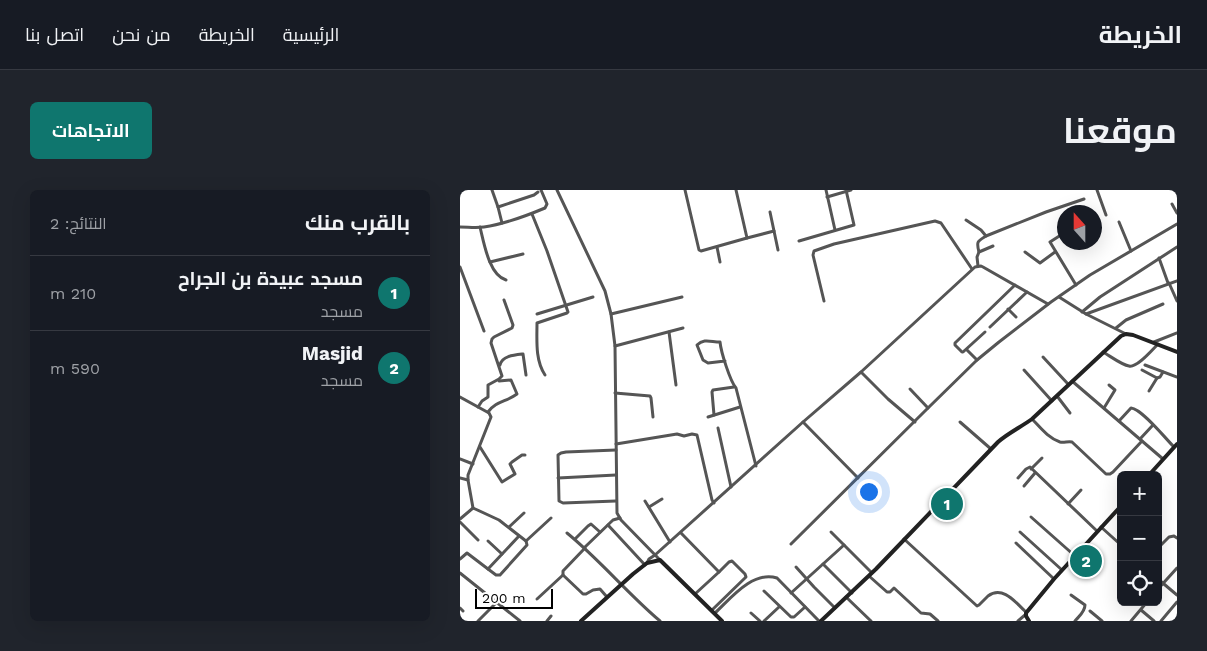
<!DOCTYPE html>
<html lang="ar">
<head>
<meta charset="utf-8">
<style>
  body { margin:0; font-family:"Work Sans",Cairo,sans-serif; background:#20242c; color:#f1f3f6; direction:rtl }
  .controls { position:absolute; right:15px; bottom:15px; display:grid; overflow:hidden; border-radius:8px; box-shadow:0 5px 20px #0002 }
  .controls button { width:45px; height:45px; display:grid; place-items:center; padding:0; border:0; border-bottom:1px solid #363941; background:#171b24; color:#f1f3f6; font:25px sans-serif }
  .compass { position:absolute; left:597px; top:15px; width:45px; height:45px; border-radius:50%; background:#171b24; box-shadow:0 5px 20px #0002; rotate:339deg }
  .scale { position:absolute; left:15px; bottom:12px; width:78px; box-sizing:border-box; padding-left:5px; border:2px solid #000; border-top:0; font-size:14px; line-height:18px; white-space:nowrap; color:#000; -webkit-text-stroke:4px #fff; paint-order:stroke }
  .you { position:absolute; left:408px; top:301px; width:18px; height:18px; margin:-12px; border:4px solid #fff; border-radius:50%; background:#1a73e8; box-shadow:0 0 0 8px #1a73e833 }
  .badge { display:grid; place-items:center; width:32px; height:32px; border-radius:50%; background:#0f766e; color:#fff; font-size:16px; font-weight:700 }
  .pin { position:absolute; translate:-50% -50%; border:2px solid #fff; box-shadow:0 1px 5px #0006 }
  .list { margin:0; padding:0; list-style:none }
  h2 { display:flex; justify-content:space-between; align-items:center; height:65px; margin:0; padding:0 20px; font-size:21px }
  h2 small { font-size:16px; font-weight:400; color:#9ea1a6 }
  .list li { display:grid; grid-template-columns:32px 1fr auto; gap:15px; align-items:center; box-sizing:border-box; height:75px; padding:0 20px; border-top:1px solid #363941 }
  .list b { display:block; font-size:19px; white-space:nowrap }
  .list p { margin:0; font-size:16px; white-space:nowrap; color:#9ea1a6 }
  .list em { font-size:16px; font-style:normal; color:#9ea1a6 }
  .icon { flex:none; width:28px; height:28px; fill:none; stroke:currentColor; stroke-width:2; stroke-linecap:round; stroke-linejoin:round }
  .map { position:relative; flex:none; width:717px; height:431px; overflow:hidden; direction:ltr; border-radius:8px }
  header { display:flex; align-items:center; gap:30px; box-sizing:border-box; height:70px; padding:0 25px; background:#171b24; border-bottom:1px solid #363941 }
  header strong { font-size:24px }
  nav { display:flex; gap:28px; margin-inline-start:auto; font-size:18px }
  .intro { display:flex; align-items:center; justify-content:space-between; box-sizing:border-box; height:120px; padding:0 30px }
  h1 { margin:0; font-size:35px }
  .button { padding:12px 22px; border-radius:8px; background:#0f766e; color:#fff; font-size:18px; font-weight:700 }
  main { display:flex; gap:30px; padding:0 30px }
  aside { flex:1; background:#171b24; border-radius:8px; box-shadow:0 5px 20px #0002 }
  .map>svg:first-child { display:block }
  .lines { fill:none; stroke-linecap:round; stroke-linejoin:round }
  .street { stroke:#555; stroke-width:3 }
  .secondary { stroke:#222; stroke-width:4 }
</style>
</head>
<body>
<header>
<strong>الخريطة</strong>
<nav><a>الرئيسية</a><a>الخريطة</a><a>من نحن</a><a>اتصل بنا</a></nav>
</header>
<div class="intro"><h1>موقعنا</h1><a class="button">الاتجاهات</a></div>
<main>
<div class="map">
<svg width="717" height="431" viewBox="0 0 717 431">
  <rect width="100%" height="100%" fill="#fff"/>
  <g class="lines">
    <g class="street">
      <path d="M32,0l6,17"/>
      <path d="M97,0l48,101 6,23 4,32 2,167 4,7 39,40"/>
      <path d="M225,0l14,60 2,1 46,-13 -11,-48"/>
      <path d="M366,0l9,40"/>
      <path d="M637,0l9,25"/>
      <path d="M367,7l24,-7"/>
      <path d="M712,14l5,9"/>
      <path d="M310,22l8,38"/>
      <path d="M72,24l15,37 21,61 -1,1 -30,10c0,17 -2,37 8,52"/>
      <path d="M506,30l15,10 5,6"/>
      <path d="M659,32l12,29"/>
      <path d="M42,33l-4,-16 36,-12 4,-3"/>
      <path d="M0,37c8,0 16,1 24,0 21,-3 42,-11 61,-19l2,-4 -6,-14"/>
      <path d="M20,37c4,16 9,48 26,53"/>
      <path d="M604,43l-14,9 26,43"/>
      <path d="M287,48l27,-7"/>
      <path d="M339,51l55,-16 -8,-35"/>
      <path d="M257,57l3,15"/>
      <path d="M519,62c-3,-11 -1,-11 7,-16l60,-24 38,-13"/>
      <path d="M565,62l15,11 15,-11"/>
      <path d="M699,68l9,25"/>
      <path d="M30,72l33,-8"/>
      <path d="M518,76l-1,-9 2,-5 14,-6"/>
      <path d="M0,77l24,64"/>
      <path d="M709,93l8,18"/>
      <path d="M599,107l27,17 40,20"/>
      <path d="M364,111l-11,-46 1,-4 20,-7 101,-23 6,2 31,46"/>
      <path d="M548,119l8,8"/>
      <path d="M622,122l18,-15 77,-50"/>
      <path d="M77,124l56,-17"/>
      <path d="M151,124l71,-17"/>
      <path d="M626,124l91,-33"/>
      <path d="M530,137l37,-35"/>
      <path d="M656,138l10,-8 37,-16"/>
      <path d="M209,142l7,53"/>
      <path d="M525,142l-22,20h-1l-7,-7v-2l60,-58"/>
      <path d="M694,152l23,-9"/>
      <path d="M155,156l68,-18"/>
      <path d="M507,160l10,10"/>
      <path d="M643,162c7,4 19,13 26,14 8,2 23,-16 29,-22"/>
      <path d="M583,167l25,27"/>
      <path d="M265,171l-17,2 -5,-3 -6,-15c7,-7 14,-3 23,-3 1,10 10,39 16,46l20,78"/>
      <path d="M40,175c2,-9 14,-10 23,-11l3,21"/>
      <path d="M685,175l32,12"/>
      <path d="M564,180l28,31"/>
      <path d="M682,180l15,8 3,-1 3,-5"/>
      <path d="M401,182l27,27 27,23"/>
      <path d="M612,191l91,78"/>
      <path d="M450,199l18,19"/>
      <path d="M689,201l8,-13"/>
      <path d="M155,203l35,3 1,2 2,19"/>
      <path d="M597,206l13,17"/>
      <path d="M0,207l29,16 2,4 -23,58v5l5,28 26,12 27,21 25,-23"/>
      <path d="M18,217l4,-6 6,-4v-12l11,-6 3,-3 -11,-33 1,-4 2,-2 18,-9 1,-3 -9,-25"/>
      <path d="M644,218l11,-18 -6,-5"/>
      <path d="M28,222c8,-11 18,-10 29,-18l-6,-14 -12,1"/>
      <path d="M254,225l-2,-23 1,-2 21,-3"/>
      <path d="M248,227l32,-10"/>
      <path d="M572,229c8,8 16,19 28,23 4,1 8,-1 12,0l34,32h4l3,-2 29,-31"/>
      <path d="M659,231l12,-13c11,1 34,30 43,39"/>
      <path d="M343,232l55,56"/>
      <path d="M500,232l31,27"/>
      <path d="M258,238l13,59"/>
      <path d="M680,249l13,-14"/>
      <path d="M156,254l61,-10 7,2 8,-2 5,1 15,65 2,3"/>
      <path d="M20,257l22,35 13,-8 -5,-10 2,-2 10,-7h3"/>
      <path d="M156,260l-50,2 -5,1 -3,2 1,46 4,2 53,-2"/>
      <path d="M0,269l13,5"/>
      <path d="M571,279l11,-11"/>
      <path d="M0,288l8,2"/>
      <path d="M98,288l58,-3"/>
      <path d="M558,288l8,-9 4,-2 67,64"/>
      <path d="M564,296l11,-13"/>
      <path d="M185,311l25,41"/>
      <path d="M608,314l13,-14"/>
      <path d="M189,317l13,-8"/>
      <path d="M571,327l44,39"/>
      <path d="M0,329l13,-11"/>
      <path d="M0,332l18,18"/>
      <path d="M148,335l37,40"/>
      <path d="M49,337l15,-14"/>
      <path d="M641,337l20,18"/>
      <path d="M371,342l41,41"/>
      <path d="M560,342l42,38"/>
      <path d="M107,343c33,27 60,60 93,88"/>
      <path d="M221,343l38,39 -24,22"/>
      <path d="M115,349l13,-13 3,-2 9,8"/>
      <path d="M444,349l73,67 2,-1c3,-3 6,-6 9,-9 15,-11 28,7 38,16"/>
      <path d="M28,351l14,13"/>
      <path d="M556,353l38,36"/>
      <path d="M331,354l137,-136 49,-48 22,-18 52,-40 39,-27 87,-51"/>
      <path d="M125,357l28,-27 7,-2"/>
      <path d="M125,358l-22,23v4l20,19h3l7,-4 7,-1 7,8"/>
      <path d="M698,358l11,-11 5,-1 3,2"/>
      <path d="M0,369l7,-6 21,16 31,-33"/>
      <path d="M187,373l2,-4 6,-4 148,-133 58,-50 114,-105 6,-1 2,1 65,37"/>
      <path d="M363,374l29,29"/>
      <path d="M336,377l18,20 21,21"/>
      <path d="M28,379l8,6h4l27,-30 -1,-4"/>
      <path d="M0,383l60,48"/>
      <path d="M409,386l18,16h3l4,-4 27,25 9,1 8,7"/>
      <path d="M698,389l19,16"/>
      <path d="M698,399l19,-21"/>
      <path d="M304,401l27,26h3l11,-10"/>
      <path d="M331,403l53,-48"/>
      <path d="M611,405l14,10c0,7 -6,11 -10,16"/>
      <path d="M386,407l25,24"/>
      <path d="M77,409l26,-24"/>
      <path d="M0,418l3,3"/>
      <path d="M252,420l34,-33 -1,-3 -13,-13 -3,1 -10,10"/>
      <path d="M681,420l13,11"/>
      <path d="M630,421l12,10"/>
      <path d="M255,423c15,-14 38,-43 62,-35l42,43"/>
      <path d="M291,423l9,8"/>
      <path d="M18,431l19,-19"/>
      <path d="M87,431l4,-5"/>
      <path d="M304,431l15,-14"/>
      <path d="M558,431l7,-6"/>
      <path d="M671,431l16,-19"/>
      <path d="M701,431l16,-19"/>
    </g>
    <g class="secondary">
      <path d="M689,285l28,-31"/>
      <path d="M121,431l52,-47 14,-11 13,-3 62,61"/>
      <path d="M361,431l55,-52 122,-127c10,-9 23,-15 34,-23l89,-83 5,-2 7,1 44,17"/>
      <path d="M569,431l-3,-5v-3l28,-34 67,-73"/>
    </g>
  </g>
</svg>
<div class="controls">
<button>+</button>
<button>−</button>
<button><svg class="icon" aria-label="locate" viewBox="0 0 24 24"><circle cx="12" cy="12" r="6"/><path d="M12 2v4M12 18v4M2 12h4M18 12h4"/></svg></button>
</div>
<svg class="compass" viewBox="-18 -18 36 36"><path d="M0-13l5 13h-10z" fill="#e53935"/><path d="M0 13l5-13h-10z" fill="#9ea1a6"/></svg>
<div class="scale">200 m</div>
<div class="you"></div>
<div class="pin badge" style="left:487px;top:314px">1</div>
<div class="pin badge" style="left:626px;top:371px">2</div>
</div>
<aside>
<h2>بالقرب منك<small>النتائج: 2</small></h2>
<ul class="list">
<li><span class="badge">1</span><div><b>مسجد عبيدة بن الجراح</b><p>مسجد</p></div><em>210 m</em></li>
<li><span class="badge">2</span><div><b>Masjid</b><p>مسجد</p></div><em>590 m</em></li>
</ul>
</aside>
</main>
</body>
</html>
